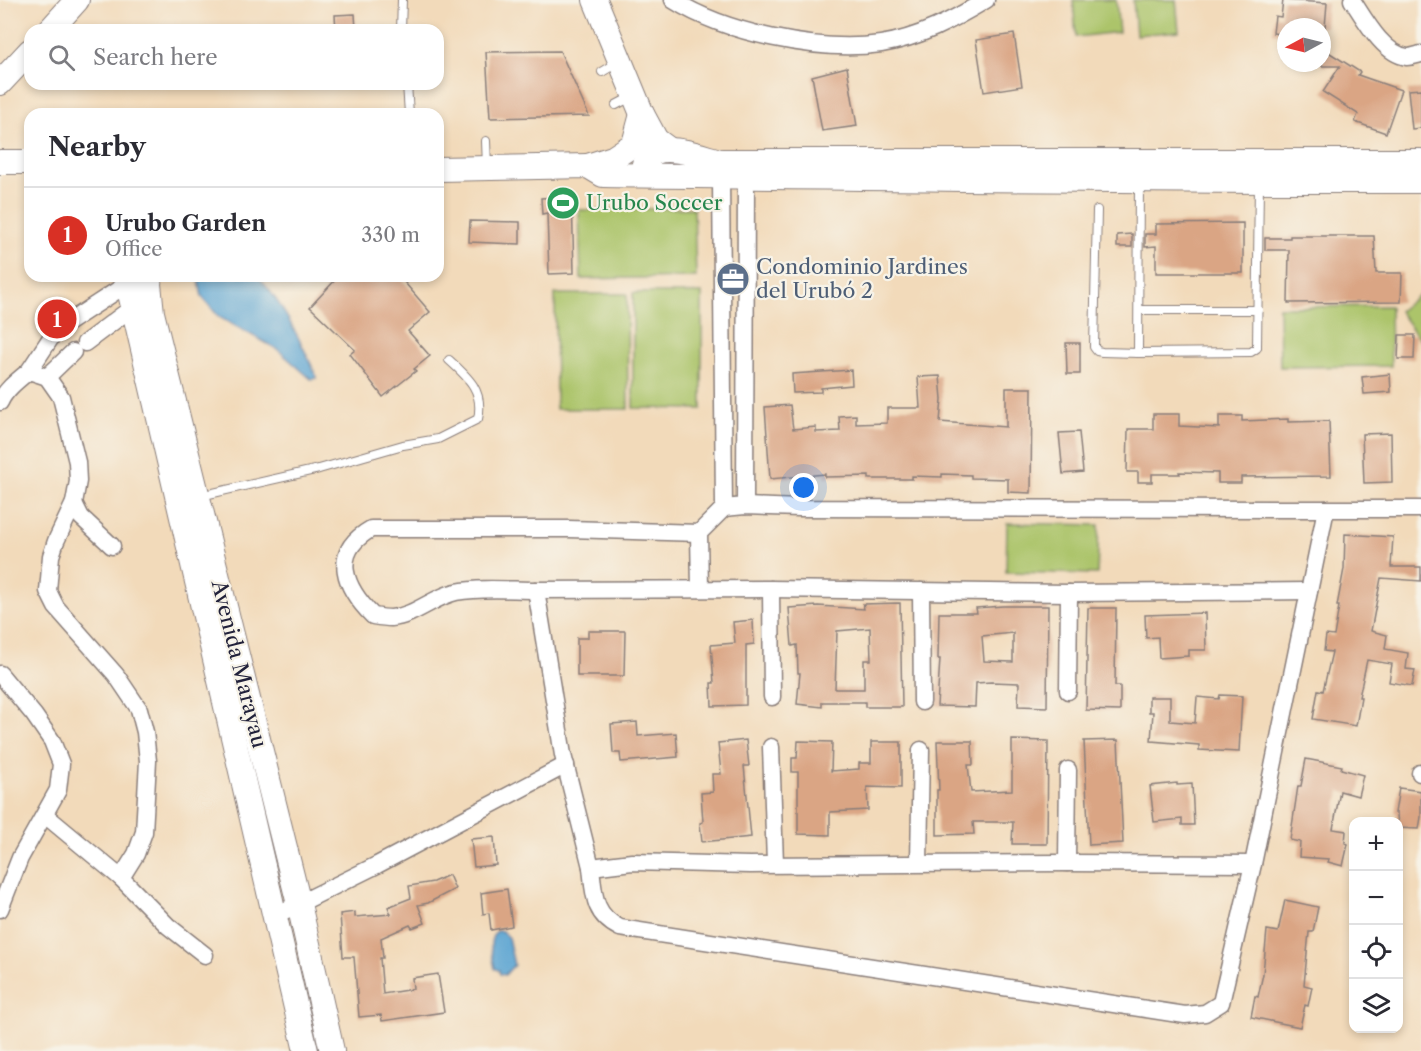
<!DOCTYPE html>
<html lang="en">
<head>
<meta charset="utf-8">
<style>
  body { margin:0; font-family:"Libre Caslon Text",serif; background:#f2f2f3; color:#2b2b33 }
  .controls { position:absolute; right:18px; bottom:18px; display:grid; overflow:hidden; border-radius:12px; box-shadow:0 3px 9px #0003 }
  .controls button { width:54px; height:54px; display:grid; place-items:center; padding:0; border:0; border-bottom:2px solid #e1e1e2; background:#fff; color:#2b2b33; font:30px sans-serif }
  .compass { position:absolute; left:1277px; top:18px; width:54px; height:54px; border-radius:50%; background:#fff; box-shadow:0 3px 9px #0003; rotate:263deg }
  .you { position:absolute; left:804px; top:488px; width:21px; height:21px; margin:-15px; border:4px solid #fff; border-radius:50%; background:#1a73e8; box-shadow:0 0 0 9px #1a73e833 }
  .badge { display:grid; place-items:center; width:39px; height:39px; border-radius:50%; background:#d93025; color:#fff; font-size:20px; font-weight:700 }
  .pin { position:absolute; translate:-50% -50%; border:3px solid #fff; box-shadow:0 2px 6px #0006 }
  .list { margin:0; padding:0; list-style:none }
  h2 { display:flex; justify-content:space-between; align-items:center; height:78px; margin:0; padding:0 24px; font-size:26px }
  h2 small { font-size:20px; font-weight:400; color:#7c7c81 }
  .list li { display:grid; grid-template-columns:39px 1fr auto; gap:18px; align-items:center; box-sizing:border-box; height:96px; padding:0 24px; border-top:2px solid #e1e1e2 }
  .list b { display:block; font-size:22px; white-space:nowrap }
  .list p { margin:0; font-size:20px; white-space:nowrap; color:#7c7c81 }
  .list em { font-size:20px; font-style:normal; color:#7c7c81 }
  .icon { flex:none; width:33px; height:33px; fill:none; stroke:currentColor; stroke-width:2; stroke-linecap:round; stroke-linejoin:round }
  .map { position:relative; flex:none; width:1421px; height:1051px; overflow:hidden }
  .search { position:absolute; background:#fff; box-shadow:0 3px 9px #0003; left:24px; top:24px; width:420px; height:66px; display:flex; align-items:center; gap:15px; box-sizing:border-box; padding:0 21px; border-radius:18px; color:#7c7c81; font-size:22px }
  .panel { position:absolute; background:#fff; box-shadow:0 3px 9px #0003; left:24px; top:108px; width:420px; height:174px; border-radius:18px }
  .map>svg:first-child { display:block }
  .green { fill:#acc46a; stroke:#677352; stroke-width:1.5 }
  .water { fill:#5ca4d2; stroke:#3f6386; stroke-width:1.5 }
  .building { fill:#daa584; fill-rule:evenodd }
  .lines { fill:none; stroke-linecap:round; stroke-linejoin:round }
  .lane-casing { stroke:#8a7e7a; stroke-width:10 }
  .street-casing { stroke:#8a7e7a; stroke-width:19 }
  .secondary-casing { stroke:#8a7e7a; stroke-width:26 }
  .lane { stroke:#fff; stroke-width:8 }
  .street { stroke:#fff; stroke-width:16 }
  .secondary { stroke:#fff; stroke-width:24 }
  .labels { text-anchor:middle; stroke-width:4.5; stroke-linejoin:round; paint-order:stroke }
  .leisure-label { font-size:21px; fill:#27864d; stroke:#f7f3e8; text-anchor:start }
  .service-label { font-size:21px; fill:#4e5e75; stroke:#f7f3e8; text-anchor:start }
  .street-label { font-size:21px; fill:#22223b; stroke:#f7f3e8 }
</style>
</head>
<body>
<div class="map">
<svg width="1421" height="1051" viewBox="0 0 1421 1051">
  <rect width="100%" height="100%" fill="#f7f3e8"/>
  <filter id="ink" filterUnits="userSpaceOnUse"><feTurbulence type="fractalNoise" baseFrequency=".0167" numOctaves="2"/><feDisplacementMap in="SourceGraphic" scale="12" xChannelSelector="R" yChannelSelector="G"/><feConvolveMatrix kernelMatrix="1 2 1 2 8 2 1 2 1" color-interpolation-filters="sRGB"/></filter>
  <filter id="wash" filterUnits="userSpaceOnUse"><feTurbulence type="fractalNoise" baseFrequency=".008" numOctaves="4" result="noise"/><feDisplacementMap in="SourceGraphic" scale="24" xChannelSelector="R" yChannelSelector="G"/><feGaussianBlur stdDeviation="1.35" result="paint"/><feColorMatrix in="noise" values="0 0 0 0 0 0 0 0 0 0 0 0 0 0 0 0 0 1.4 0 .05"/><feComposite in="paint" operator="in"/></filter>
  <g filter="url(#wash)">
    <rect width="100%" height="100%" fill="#f2daba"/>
    <g class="green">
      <path d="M1073,0h43l3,32 -43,5z"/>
      <path d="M1133,0h43l3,31 -43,4z"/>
      <path d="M694,208l2,69 -115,2 -2,-69z"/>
      <path d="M633,293h69v116l-69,-1z"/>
      <path d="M1421,293v48l-22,-30z"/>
      <path d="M555,294h72l1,115h-72z"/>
      <path d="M1390,306l1,60 -111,1 -1,-60z"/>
      <path d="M1007,523l92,2 -2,49 -91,-2z"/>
    </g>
    <g class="water">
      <path d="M202,276h55c23,22 47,71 60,102l-6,1 -34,-30 -58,-32 -17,-20 -3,-16z"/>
      <path d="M497,931h5l6,6 6,28 -9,10 -5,-1 -1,-4 -4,-1c-2,-13 -9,-29 2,-38z"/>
    </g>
    <g id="blocks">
      <g class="building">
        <path d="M1283,0l44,3 -2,24h-39v8l-13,-2 2,-17 6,1z"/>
        <path d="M355,14l1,16h-20l-1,-15z"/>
        <path d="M1014,34l8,52 -38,6 -8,-52z"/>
        <path d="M1322,48l38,24 -2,3 43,15 -15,43 -31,-11 3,-8 -35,-22 17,-26h-18z"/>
        <path d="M560,51l29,65 -99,2 -4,-66z"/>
        <path d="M847,67l10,59 -35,5 -10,-55z"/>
        <path d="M1421,89v39l-9,1 -4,-39z"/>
        <path d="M572,196l2,77 -25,1 -2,-61 -5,1 -1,-16z"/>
        <path d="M470,221l50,1v22l-51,-2z"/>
        <path d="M1243,223v50h-87v-27l-11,1v-13h11v-10z"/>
        <path d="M1132,234v13h-15v-12z"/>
        <path d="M1290,236h84l2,37h26l-1,29 -113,1 1,-53h-24v-12h25z"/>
        <path d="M339,276h60l31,36 -22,19 22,25 -16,13 2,2 -33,26 -33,-43 5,-4 -45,-43z"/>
        <path d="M1399,335h16l-1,24h-16z"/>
        <path d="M1066,343h14v31h-13z"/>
        <path d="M851,370l1,15 -31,3v4l-28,1 -1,-19z"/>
        <path d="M1390,374l1,18 -27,2 -2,-17z"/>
        <path d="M940,376l2,23 -2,23 66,5v-39h26l-1,105 -23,-1v-13l-37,-1v-3l-29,-1v3l-30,-1v3h-43v-3l-44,1v-3l-55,5 -5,-72 25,-2 3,24 23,-2v5l24,-1 -1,-15 17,-1v9l31,-1v-15h33l-2,-31z"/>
        <path d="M1153,414h26v12l40,2v-12h23v5l46,-2v3l41,-1 2,55 -90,1v6h-23v-10l-39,-1 1,2h-28v8h-14v-10h-11l1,-43h25z"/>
        <path d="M1079,432l4,40 -20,2 -4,-41z"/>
        <path d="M1391,433l1,49 -28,1 -2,-49z"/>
        <path d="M1345,534l48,3 -2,30h30v14l-40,-3 -10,53 16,4 -2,14 23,4 -2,16 9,1 -3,16 -23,-4 3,-18 -25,-4 -8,37h2l-5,29 -43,-7 5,-29 5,1 9,-39 -8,-1 2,-16 8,1 5,-30h-2l7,-37z"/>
        <path d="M900,603l2,104h-37v-5h-43v5l-25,-3 3,-31h-2l-1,-28 -5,1 -3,-38 29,-2 46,3 -1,-5zM870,628l1,32h-7v29h-29l2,-58z"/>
        <path d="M1003,606h45l-1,101 -29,-1 1,-23 -28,-1 -15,1 -1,24 -38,-1 3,-47h-2l1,-46h38l-1,-5zM1013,633v29l-29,-1 -2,-25z"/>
        <path d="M1088,608h28l-1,78h5v25l-34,-1z"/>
        <path d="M1205,613l1,37h-17v6l-30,2 -1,-21 -12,1 -1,-23z"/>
        <path d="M753,620l1,24 -8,1v60l-34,1 -1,-23h3l-3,-38 24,-2 -2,-21z"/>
        <path d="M588,631h37l-1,45h-47v-38h11z"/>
        <path d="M1220,695l22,1 -3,56 -40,-2v-5l-48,-4 2,-29h-4v-15h21v24l25,2 2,-26 22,2z"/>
        <path d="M637,722l1,14 38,-3 2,24 -57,5 -1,-9h-7l-2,-29z"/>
        <path d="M746,740l3,26h-5l7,71 -49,5 -2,-19 3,-1 -2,-29 12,-1 -1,-18h9l-3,-31z"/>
        <path d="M1012,740l36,1 -1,103h-35l1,-22h-40l1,12 -37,1v-45h2l-2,-49h35l1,24h-5l3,27 41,-2z"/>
        <path d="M1118,740l5,103 -34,2 -5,-104z"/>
        <path d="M798,741l34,1 -1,29 28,-2v-6h12v-21h30v46l-34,-1 1,23 -38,2v23l-32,-1v-62h-6v-14h5z"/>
        <path d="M1306,759l36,7 -1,3 22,6 -5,21 -18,-5 -7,38 13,2 -1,12 3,1 -5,22 -15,-4 1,-3 -30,-2 1,-15 -10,-2 8,-54h3z"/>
        <path d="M1177,783v2l15,-1 2,41h-12v-6l-28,3 -4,-36z"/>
        <path d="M1399,788l22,3v26l-2,12 -21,-1 -1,-15h-2z"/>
        <path d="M494,837l2,28 -22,2 -3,-28z"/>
        <path d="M449,875l6,14 -27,14 -10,2 7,18 -13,5 -2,-3 -29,13 2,20h-3l3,36 30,-5 -1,-11 26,-4 6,38 -62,9 -1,-6 -22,2 -5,-60h-11l-3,-43 15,-2v5l36,-3 -3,-7 23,-9 -2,-12 24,-4z"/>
        <path d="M507,889l5,37 -21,4 -2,-17 -6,1 -2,-21z"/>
        <path d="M1285,900l33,7 -5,25h-4l-5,53 8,2 -4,19 -3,-1 -5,22 -49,-10 4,-21 3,1 5,-23 4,-44 11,2z"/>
      </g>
    </g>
  </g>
  <g filter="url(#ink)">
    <use href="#blocks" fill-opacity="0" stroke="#8a7e7a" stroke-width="1.5"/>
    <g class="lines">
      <defs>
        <g id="lane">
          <path d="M401,30l1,-30"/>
          <path d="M602,72l15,-9"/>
          <path d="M407,84l2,30"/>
          <path d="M616,105l15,-8"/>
          <path d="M486,141l1,26"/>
          <path d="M1139,181l-1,172 113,-1 6,-4 2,-165"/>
          <path d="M1097,210l-3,137 3,4 5,1 36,1"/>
          <path d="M1139,310h119"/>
          <path d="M200,496l119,-27 84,-24 35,-6 40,-20c6,-28 -9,-41 -29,-59"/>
        </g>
        <g id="street">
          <path d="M673,0c52,33 146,53 208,44 38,-6 72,-24 105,-44"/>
          <path d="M1352,0c12,18 31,54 55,57 4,0 10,-2 14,-3"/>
          <path d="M721,178l3,330"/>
          <path d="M69,322l58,-38"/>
          <path d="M85,343l48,-36"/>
          <path d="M29,371l27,-41"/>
          <path d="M47,377l26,-25"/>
          <path d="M0,402c5,-12 18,-22 29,-31l18,6 14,20 16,65 1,19 -4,22 -18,38 -5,15 -3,35 8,16 60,68 23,34 6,23 3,29 -4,71 -8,22 -15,24"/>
          <path d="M74,503l7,14 31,29"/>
          <path d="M745,506l1,-328"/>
          <path d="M700,589l-1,-56 25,-25 21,-2 54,2 527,1"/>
          <path d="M771,589l1,108"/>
          <path d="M536,590c-26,0 -54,-3 -80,2 -23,5 -41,24 -65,26 -6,0 -12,-1 -18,-2 -28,-28 -44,-63 -2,-87h198l130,4"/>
          <path d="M921,591l1,111"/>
          <path d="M0,674l34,41 18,26 9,23 -3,26 -38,68 -20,51"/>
          <path d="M1068,691l1,-98"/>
          <path d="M771,747l4,116"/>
          <path d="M1420,773h1"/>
          <path d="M45,815l76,63 47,48 37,29"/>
          <path d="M919,863l2,-113"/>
          <path d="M1067,863l1,-93"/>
          <path d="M1253,864l-186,-1 -317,2 -118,-3 -41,5 -28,-112 -27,-165 235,-1 298,4 240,-2"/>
          <path d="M591,867c3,27 2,48 29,61l565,87 20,-2 16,-10 32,-139 73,-355h95"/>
          <path d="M274,916l103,-51 189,-100"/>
        </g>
        <g id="secondary">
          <path d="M595,0l47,114 14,26 11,8"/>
          <path d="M50,30l27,-30"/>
          <path d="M0,83l30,-32"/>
          <path d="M0,162h30"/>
          <path d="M588,166l25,-8 21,-14 8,-30"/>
          <path d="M438,169l150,-3 15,9c272,3 545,7 818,6"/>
          <path d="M642,175c2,-42 53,-20 78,-14h701"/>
          <path d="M126,276l180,775"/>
          <path d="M150,276l-1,8 3,29 147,591 33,147"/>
        </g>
      </defs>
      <use href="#lane" class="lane-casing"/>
      <use href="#street" class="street-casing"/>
      <use href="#secondary" class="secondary-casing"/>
      <use href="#lane" class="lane"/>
      <use href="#street" class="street"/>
      <use href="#secondary" class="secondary"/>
    </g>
  </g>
  <defs>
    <symbol id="stadium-disc" viewBox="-11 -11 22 22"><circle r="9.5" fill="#2e9e5b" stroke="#f7f3e8"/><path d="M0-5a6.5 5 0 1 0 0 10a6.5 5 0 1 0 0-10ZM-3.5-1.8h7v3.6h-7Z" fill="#fff"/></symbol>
    <symbol id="office-disc" viewBox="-11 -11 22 22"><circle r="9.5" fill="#5c6f8a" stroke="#f7f3e8"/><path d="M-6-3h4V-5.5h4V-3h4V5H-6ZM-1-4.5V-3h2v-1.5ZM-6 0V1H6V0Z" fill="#fff"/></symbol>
  </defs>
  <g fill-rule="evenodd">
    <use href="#stadium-disc" x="544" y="184" width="38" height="38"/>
    <use href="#office-disc" x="714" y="260" width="38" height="38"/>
  </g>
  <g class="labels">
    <g class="leisure-label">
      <text x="586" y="210">Urubo Soccer</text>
    </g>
    <g class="service-label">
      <text x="756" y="274">Condominio Jardines<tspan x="756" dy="24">del Urubó 2</tspan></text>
    </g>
    <g class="street-label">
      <text transform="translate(239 664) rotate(76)" y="7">Avenida Marayau</text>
    </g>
  </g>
</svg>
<div class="controls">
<button>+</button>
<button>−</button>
<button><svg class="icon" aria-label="locate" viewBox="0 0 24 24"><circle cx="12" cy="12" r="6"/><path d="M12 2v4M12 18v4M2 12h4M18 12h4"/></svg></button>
<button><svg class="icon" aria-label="layers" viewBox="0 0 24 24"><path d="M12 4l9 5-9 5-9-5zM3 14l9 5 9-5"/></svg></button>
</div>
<svg class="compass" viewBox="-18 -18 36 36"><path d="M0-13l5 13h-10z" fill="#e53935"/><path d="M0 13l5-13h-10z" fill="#7c7c81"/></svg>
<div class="you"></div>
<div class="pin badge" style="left:57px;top:319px">1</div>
<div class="search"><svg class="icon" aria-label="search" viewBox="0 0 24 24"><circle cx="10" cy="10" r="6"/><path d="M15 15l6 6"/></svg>Search here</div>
<section class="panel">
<h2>Nearby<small></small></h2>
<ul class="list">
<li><span class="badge">1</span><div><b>Urubo Garden</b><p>Office</p></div><em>330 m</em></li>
</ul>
</section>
</div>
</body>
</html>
